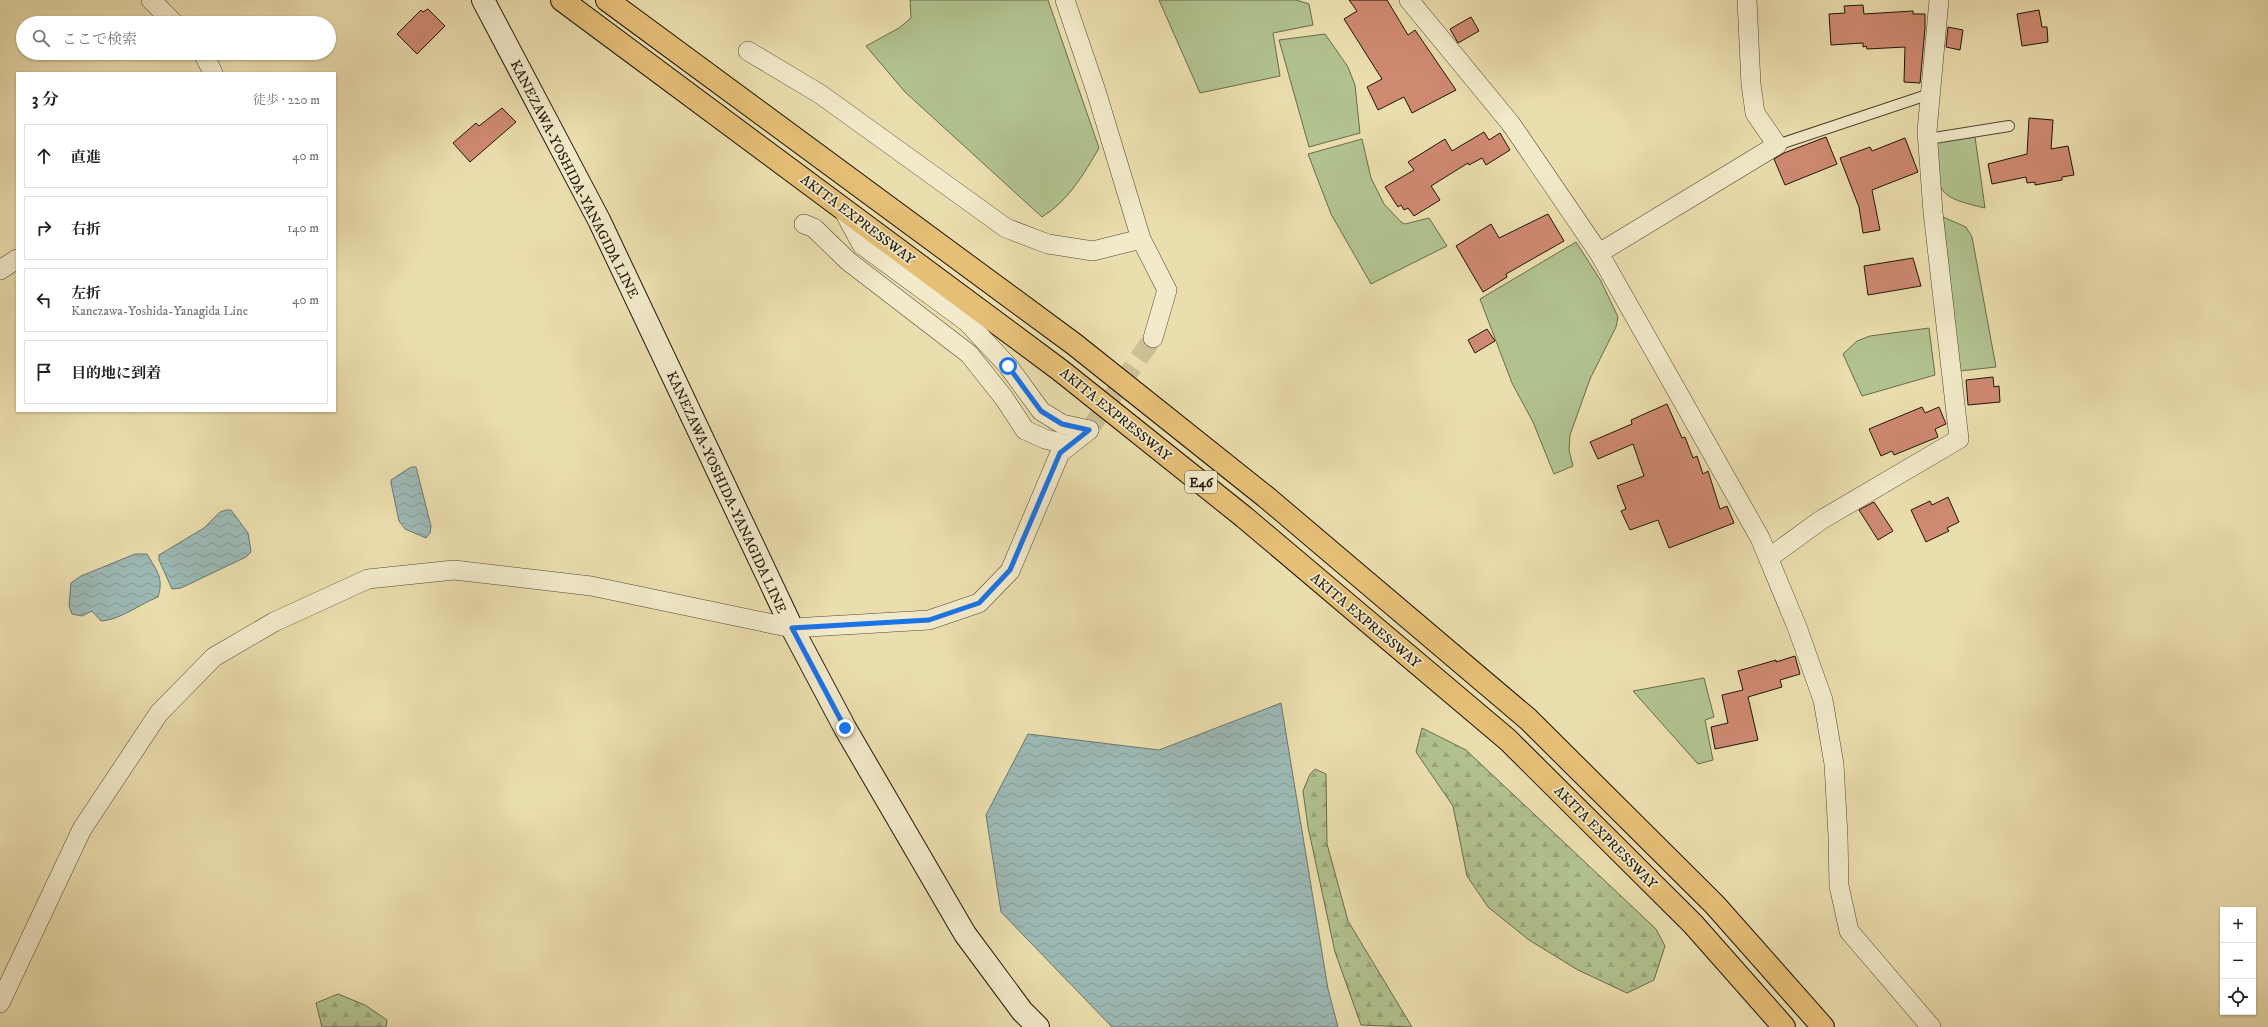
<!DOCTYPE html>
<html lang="ja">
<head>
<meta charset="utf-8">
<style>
  body { margin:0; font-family:"IM FELL DW Pica","Noto Serif JP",serif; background:#f2f2f2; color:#222 }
  .controls { position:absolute; right:12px; bottom:12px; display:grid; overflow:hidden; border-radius:0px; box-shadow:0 1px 3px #0004 }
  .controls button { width:36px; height:36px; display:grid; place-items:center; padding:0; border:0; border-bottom:1px solid #e0e0e0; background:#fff; color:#222; font:20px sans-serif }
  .stop { position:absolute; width:12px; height:12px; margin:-9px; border:3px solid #1a73e8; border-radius:50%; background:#fff }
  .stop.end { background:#1a73e8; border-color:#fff; box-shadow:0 1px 4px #0008 }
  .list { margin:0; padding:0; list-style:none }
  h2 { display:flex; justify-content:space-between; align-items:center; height:52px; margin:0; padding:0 16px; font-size:17px }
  h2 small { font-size:13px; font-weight:400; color:#767676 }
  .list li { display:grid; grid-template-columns:26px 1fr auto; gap:12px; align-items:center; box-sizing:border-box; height:64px; margin:0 8px 8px; padding:0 8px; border:1px solid #e0e0e0; border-radius:0px }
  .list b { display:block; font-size:15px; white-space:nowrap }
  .list p { margin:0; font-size:13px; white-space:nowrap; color:#767676 }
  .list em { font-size:13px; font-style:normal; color:#767676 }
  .icon { flex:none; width:22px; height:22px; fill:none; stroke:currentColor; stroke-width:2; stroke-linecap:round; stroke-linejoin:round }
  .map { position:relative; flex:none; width:2268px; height:1027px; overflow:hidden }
  .search { position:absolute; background:#fff; box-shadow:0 1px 3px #0004; left:16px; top:16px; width:320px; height:44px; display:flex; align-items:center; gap:10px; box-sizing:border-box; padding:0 14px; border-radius:22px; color:#767676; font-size:15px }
  .panel { position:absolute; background:#fff; box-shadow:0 1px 3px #0004; left:16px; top:72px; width:320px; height:340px; border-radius:0px }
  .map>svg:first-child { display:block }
  .green { fill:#b1c28f; stroke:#686b4c }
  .forest { fill:url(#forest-firs); stroke:#686b4c }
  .water { fill:url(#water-waves); stroke:#6a7770 }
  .building { fill:#cf8a72; stroke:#1e1409 }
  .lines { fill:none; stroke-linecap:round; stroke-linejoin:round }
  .minor-tunnel { stroke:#ccc095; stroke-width:19; stroke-dasharray:19 10; stroke-linecap:butt }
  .service-casing { stroke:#514632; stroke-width:12 }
  .minor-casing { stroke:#514632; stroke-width:20 }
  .secondary-casing { stroke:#1e1409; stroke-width:24 }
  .motorway-casing { stroke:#1e1409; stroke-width:24 }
  .service { stroke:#f2eaca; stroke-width:10 }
  .minor { stroke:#f2eaca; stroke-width:19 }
  .secondary { stroke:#f2eaca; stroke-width:22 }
  .motorway { stroke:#e6bf77; stroke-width:22 }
  .route { stroke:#1a73e8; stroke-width:5 }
  .labels { text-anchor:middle; stroke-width:3.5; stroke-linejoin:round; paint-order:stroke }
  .shield { fill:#f2eaca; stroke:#5e5443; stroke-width:1 }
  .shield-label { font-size:13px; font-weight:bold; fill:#1e1409 }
  .street-label { font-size:14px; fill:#1e1409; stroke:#f2eaca }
</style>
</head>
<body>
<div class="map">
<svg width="2268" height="1027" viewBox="0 0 2268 1027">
  <defs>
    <pattern id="forest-firs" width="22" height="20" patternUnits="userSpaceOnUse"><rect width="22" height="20" fill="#b1c28f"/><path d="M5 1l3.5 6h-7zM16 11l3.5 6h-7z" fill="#98a67a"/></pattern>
    <pattern id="water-waves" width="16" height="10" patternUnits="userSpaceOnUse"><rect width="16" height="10" fill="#9cb9b5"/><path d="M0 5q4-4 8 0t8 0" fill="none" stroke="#869e9a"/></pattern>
  </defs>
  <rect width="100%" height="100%" fill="#ebdeae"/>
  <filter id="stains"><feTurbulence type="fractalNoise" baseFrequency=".005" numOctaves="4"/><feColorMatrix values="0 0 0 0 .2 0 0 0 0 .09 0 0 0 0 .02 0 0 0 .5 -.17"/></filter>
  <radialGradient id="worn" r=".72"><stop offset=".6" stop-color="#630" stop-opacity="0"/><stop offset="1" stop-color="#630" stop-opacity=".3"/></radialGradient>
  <g class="green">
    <path d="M910,0h138l51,148c-15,26 -31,53 -57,69l-137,-125 -39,-46 33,-18 12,-10z"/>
    <path d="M1159,0h137l13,4 4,21 -40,8 7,43 -80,17z"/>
    <path d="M1325,34l23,33 7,18 5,48 -51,14 -30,-107z"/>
    <path d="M1975,137l10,71c-52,-12 -46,-16 -51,-66z"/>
    <path d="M1362,139l9,39 13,26 17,18 4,2 24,-6 18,28 -76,38 -40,-70 -23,-60z"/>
    <path d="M1943,217l23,10 6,10 24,130 -36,4z"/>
    <path d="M1576,242l25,39 17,36 -2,10 -26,52 -20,56 -1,15 4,16 -19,8 -21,-52 -21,-39 -32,-84z"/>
    <path d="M1929,328l6,47 -73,21 -19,-42 14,-13 13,-5z"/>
    <path d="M1704,678l10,39 -9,3 8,40 -15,4 -65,-73z"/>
  </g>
  <g class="forest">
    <path d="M1422,728l44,22 190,179 9,17 -11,34 -27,13 -49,-23 -49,-30 -41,-33 -21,-31 -14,-70 -37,-54z"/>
    <path d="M1315,769l11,5 1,70 21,77 64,106 -51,-2 -26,-73 -27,-125 -5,-36 7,-17z"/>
    <path d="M338,994l27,11 22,15 -1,7h-64l-6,-24z"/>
  </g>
  <g class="water">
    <path d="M411,467h5l15,59 -1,7 -4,5 -21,-9 -6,-8 -8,-38v-3z"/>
    <path d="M226,510h5l17,23 3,19 -5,5 -65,31 -9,1 -13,-29v-5l45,-27 16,-16z"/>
    <path d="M135,554h12c10,17 17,24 11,43 -18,7 -38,23 -57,24l-9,-10 -10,5 -10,-2 -3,-8 2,-23 10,-7z"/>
    <path d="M1281,703l47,286 10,38h-226l-111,-115 -15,-97 42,-81 131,16z"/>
  </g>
  <g class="building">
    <path d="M1349,0h38l21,35 7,-5 41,60 -44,23 -8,-16 -26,13 -11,-23 15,-8 -38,-60 13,-8z"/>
    <path d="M1863,5l1,9 49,-3v3h12v14l-5,55 -16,-1 1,-35 -38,2 -1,-3 -3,1v-4l-32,2 -2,-31 16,-1 -1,-7z"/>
    <path d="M428,9l17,17 -28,28 -20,-20 24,-24 2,2z"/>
    <path d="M2039,10l3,17h5l1,15 -26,4 -5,-32z"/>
    <path d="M1471,17l8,14 -21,12 -8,-14z"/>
    <path d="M1948,27l15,3 -3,20 -14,-3z"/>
    <path d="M502,108l14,14 -46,40 -17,-19 23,-20 3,3z"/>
    <path d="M2029,118l24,2 -2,29 17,-3 6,29 -12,2v3l-27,5v-3l-8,1 -1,-6 -34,7 -4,-20 39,-10z"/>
    <path d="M1484,132l5,8 11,-7 10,17 -24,15 -4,-7 -13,7 -1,-2 -37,23 9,14 -26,16 -6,-8 -4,2 -3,-5 -3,2 -13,-20 29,-17 -6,-8 37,-23 7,12z"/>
    <path d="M1826,137l11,27 -52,21 -11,-26 10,-6z"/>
    <path d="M1905,138l13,34 -46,18 8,40 -17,3 -4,-26 -19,-49 30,-11 2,4z"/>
    <path d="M1548,214l16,27 -58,33 1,3 -24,15 -27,-46 35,-22 8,14z"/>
    <path d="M1913,258l8,28 -53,9 -4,-29z"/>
    <path d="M1487,329l8,12 -20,12 -7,-13z"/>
    <path d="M1993,377l1,10 5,-1 1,16 -32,3 -2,-25z"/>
    <path d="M1667,404l15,34 3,-1 8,21 4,-2 6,18 5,-3 12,38 7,-3 7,17 -65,25 -11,-28 -28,10 -9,-19 5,-2 -9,-23 27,-10 -11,-32 -35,15 -8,-17 42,-18 -1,-4z"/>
    <path d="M1922,407l3,6 14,-6 7,17 -11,5 3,8 -44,18 -2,-4 -11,5 -12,-27z"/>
    <path d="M1948,497l11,25 -12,6 2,3 -23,11 -15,-32 19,-9 2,4z"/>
    <path d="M1874,502l19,29 -15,9 -19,-30z"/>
    <path d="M1795,656l5,18 -20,6 2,7 -34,10 10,43 -43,9 -4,-22 17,-4 -6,-28 21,-5 -5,-19 38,-11v2z"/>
  </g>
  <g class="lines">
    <path class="minor-tunnel" d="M1089,430l64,-92"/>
    <defs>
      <g id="service">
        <path d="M1928,139l81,-13"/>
        <path d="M1777,145l153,-51"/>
      </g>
      <g id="minor">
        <path d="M151,0l23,23"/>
        <path d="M1065,0l31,91 45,148 26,51 -14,48"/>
        <path d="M1409,0l102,124 88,129 161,285 37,89 26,73 11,64 4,72 1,50 10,45 82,96"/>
        <path d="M748,51l72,43 186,134 42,16 45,7 48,-12"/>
        <path d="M203,53l10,20"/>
        <path d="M842,208l20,37 105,77 41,44 33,45 21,13 27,6"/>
        <path d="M804,224l10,4 34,33 121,93 35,44 21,32 20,9 24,6"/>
        <path d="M1599,253l178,-108 -22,-32 -4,-29 -4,-84"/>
        <path d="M0,270l17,-11"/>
        <path d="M1770,557l51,-37 138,-81 -26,-227 -6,-81 12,-131"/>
        <path d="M0,1003l82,-174 77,-116 55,-56 60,-35 94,-43 86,-9 137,16 201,42 137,-8 50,-17 31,-32 50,-118 29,-23"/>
      </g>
      <path id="secondary" d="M483,0l116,220 193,408 53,100 120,206 57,77 16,16"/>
      <g id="motorway">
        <path d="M562,0l498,370 184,147 264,223 185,184 91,103"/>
        <path d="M607,0l467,344 192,153 262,222 187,186 108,122"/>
      </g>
    </defs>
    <use href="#service" class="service-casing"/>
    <use href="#minor" class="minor-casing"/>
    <use href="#secondary" class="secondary-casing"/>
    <use href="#motorway" class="motorway-casing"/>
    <use href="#service" class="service"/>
    <use href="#minor" class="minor"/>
    <use href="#secondary" class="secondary"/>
    <use href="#motorway" class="motorway"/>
  </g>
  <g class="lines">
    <path class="route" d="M845,728l-53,-100 137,-8 50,-17 31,-33 50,-117 29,-23 -27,-6 -21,-13 -33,-45"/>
  </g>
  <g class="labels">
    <rect class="shield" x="1185" y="471" width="32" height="22" rx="3"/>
    <g class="shield-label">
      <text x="1201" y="487">E46</text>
    </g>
    <g class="street-label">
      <text transform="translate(575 179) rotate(63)" y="5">KANEZAWA-YOSHIDA-YANAGIDA LINE</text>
      <text transform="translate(858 219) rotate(37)" y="5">AKITA EXPRESSWAY</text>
      <text transform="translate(1116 414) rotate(39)" y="5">AKITA EXPRESSWAY</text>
      <text transform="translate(727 492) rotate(65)" y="5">KANEZAWA-YOSHIDA-YANAGIDA LINE</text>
      <text transform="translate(1366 620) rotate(40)" y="5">AKITA EXPRESSWAY</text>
      <text transform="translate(1606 837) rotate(45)" y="5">AKITA EXPRESSWAY</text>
    </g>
  </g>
  <rect width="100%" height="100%" filter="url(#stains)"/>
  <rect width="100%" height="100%" fill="url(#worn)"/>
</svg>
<div class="controls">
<button>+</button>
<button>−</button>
<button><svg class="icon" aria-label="locate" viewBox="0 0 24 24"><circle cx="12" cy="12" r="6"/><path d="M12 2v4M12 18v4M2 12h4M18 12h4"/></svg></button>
</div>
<div class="stop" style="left:1008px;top:366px"></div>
<div class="stop end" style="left:845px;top:728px"></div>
<div class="search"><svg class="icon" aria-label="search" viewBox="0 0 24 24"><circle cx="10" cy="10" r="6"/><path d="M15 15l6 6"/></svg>ここで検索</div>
<section class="panel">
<h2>3 分<small>徒歩 · 220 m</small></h2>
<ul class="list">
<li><svg class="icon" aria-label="ahead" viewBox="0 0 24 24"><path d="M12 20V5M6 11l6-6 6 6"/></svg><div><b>直進</b></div><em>40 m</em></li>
<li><svg class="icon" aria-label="right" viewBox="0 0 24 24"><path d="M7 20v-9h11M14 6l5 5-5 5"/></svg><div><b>右折</b></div><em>140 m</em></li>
<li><svg class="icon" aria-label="left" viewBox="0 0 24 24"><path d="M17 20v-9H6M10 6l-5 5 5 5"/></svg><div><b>左折</b><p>Kanezawa-Yoshida-Yanagida Line</p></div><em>40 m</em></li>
<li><svg class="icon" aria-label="arrive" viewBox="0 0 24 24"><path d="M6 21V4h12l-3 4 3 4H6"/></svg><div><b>目的地に到着</b></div></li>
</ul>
</section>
</div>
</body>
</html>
